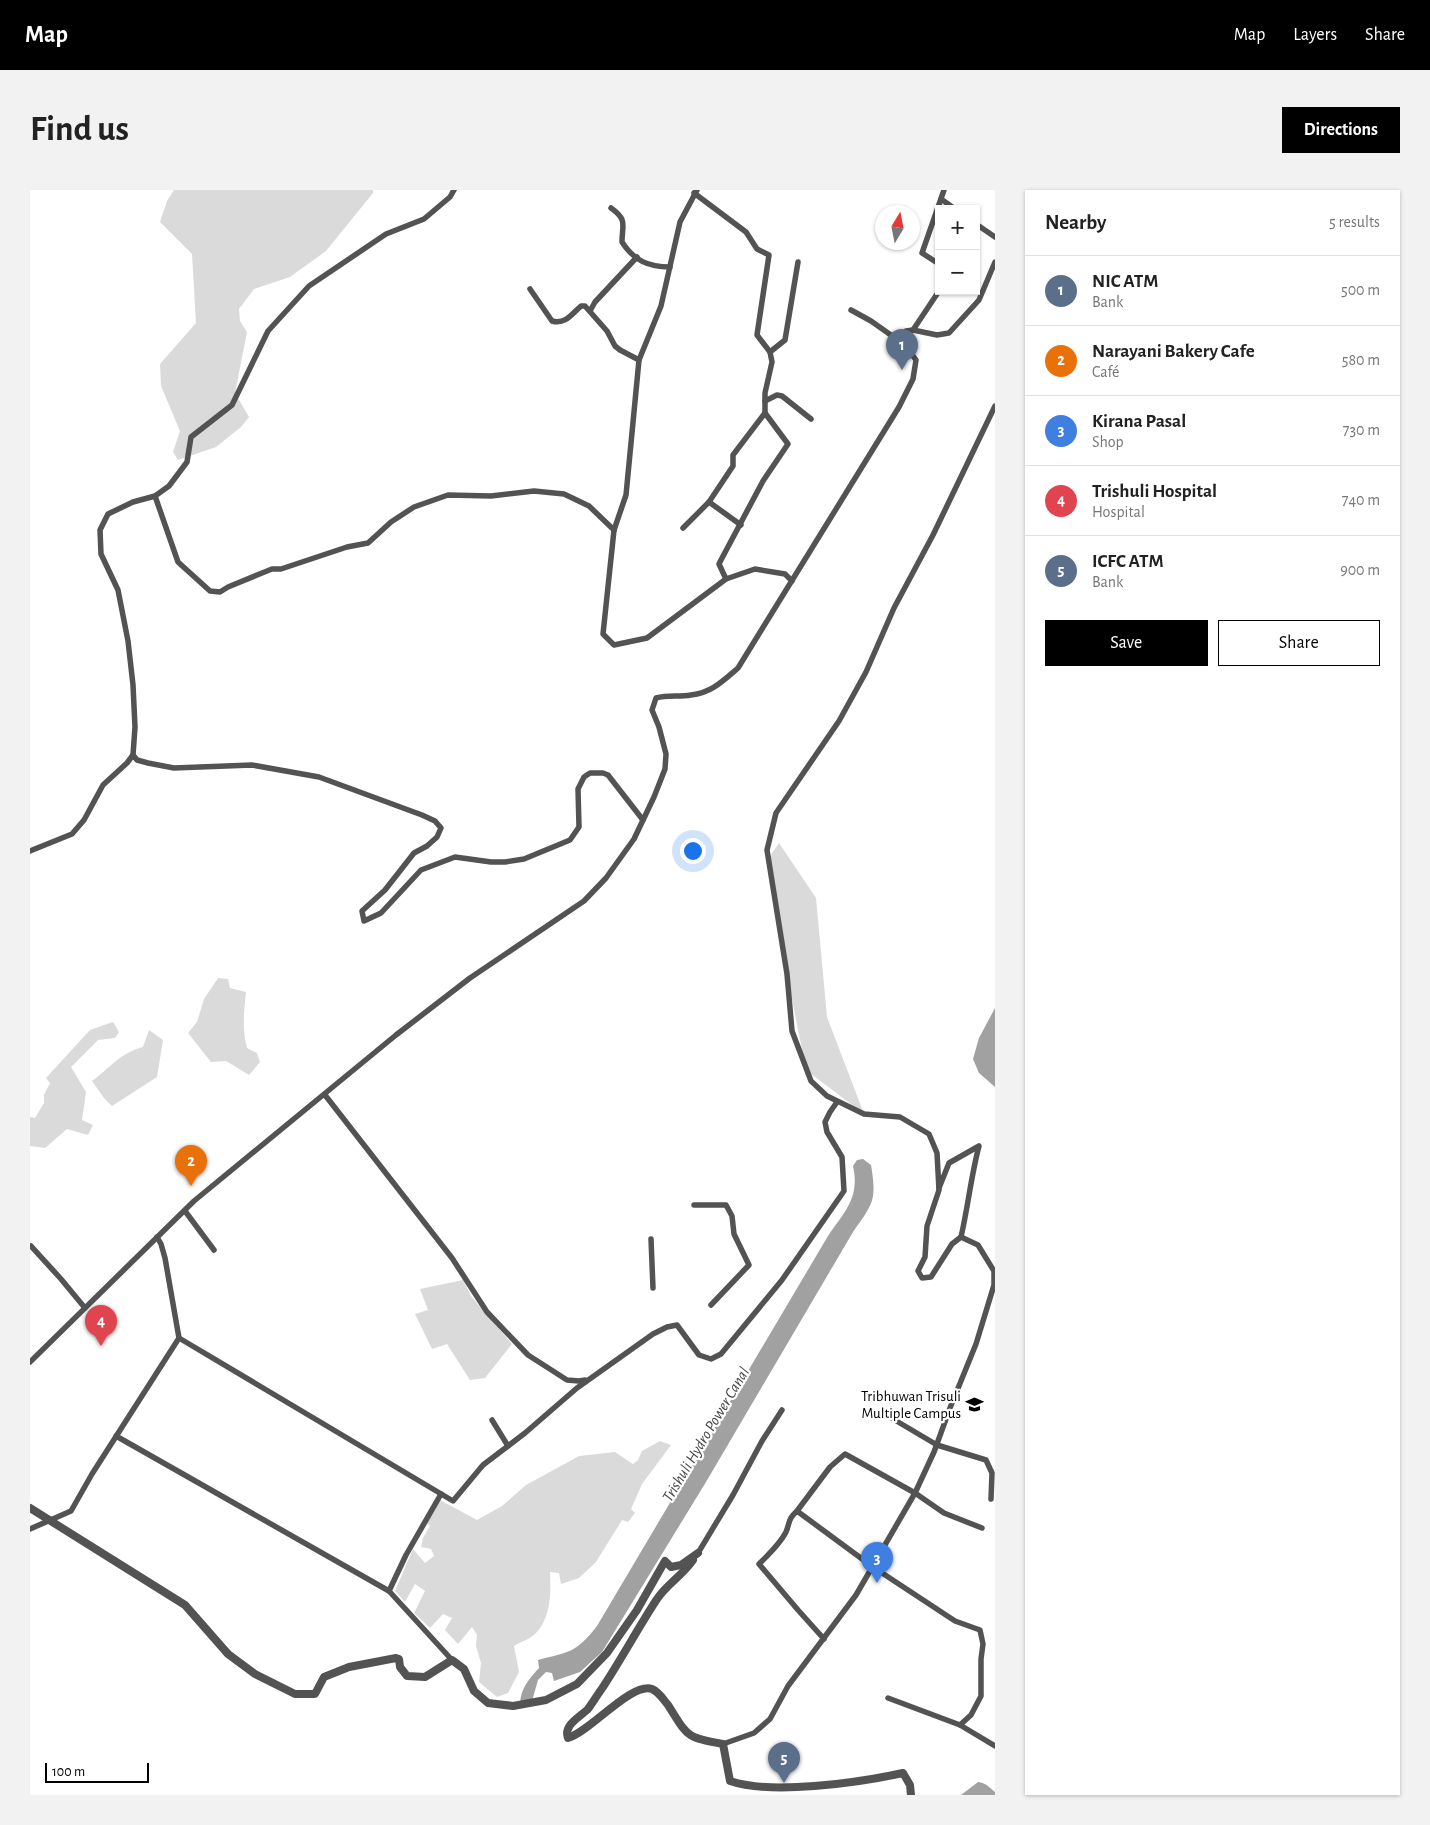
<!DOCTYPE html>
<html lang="en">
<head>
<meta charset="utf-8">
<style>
  body { margin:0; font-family:"Alegreya Sans",sans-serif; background:#f2f2f2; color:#222 }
  .controls { position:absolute; right:15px; top:15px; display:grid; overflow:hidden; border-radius:0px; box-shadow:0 1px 4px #0004 }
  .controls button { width:45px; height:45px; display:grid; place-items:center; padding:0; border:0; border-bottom:1px solid #e0e0e0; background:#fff; color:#222; font:25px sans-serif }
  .compass { position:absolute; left:845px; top:15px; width:45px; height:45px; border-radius:50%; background:#fff; box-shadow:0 1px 4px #0004; rotate:10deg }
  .scale { position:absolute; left:15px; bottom:12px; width:104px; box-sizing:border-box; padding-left:5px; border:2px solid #000; border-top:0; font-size:14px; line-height:18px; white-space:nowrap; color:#000; -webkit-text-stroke:4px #fff; paint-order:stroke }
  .you { position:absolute; left:662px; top:660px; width:18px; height:18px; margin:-12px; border:4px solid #fff; border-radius:50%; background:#1a73e8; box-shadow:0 0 0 8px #1a73e833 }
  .badge { display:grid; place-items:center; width:32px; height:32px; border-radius:50%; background:#000; color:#fff; font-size:16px; font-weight:700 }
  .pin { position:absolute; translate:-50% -41px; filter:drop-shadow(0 1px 2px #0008) }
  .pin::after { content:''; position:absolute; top:26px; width:18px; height:15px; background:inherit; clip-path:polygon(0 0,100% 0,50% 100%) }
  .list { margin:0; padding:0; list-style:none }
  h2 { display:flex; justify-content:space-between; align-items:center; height:65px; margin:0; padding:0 20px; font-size:21px }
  h2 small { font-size:16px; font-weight:400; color:#767676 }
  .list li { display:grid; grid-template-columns:32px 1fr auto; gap:15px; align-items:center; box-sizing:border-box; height:70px; padding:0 20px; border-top:1px solid #e0e0e0 }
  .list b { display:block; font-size:19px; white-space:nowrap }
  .list p { margin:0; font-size:16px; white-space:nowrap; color:#767676 }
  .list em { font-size:16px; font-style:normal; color:#767676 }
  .actions { display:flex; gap:10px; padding:15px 20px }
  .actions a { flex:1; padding:11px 0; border:1px solid #000; border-radius:0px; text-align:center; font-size:18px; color:#000 }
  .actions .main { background:#000; color:#fff }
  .map { position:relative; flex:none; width:965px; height:1605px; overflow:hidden; border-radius:0px }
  header { display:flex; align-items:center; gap:30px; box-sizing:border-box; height:70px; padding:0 25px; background:#000; color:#fff }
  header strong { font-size:24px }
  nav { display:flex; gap:28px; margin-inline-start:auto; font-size:18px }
  .intro { display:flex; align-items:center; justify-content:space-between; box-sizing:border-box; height:120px; padding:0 30px }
  h1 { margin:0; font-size:35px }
  .button { padding:12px 22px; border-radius:0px; background:#000; color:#fff; font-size:18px; font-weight:700 }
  main { display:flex; gap:30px; padding:0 30px }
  aside { flex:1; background:#fff; border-radius:0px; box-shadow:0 1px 4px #0004 }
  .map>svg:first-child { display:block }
  .green { fill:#dadada }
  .water { fill:#a1a1a1 }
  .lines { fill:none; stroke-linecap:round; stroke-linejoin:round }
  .minor { stroke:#535353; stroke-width:5.5 }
  .tertiary { stroke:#535353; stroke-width:8 }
  .labels { text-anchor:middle; stroke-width:4.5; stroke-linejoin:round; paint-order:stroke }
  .poi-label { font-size:15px; fill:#000; stroke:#fff; text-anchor:end }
  .water-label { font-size:16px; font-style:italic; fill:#424242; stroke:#fff }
</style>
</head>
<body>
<header>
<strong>Map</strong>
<nav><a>Map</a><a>Layers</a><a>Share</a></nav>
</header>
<div class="intro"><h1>Find us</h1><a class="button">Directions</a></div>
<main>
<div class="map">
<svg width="965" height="1605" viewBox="0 0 965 1605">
  <rect width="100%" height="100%" fill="#fff"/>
  <g class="green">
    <path d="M144,0h199v3l-47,58 -36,26 -36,12 -15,20 1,12 7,11 -12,61 14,24 -8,10 -25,20 -38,13 -5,-8 7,-21 -19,-45 -1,-22 36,-41 -4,-69 -32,-32 7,-21z"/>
    <path d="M749,653l37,55 11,119 37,97 -58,-44 -19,-96 -18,-116z"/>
    <path d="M188,788l10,1 2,9 16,4c-2,19 -4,38 1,56l10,5 3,9 -11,13 -23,-14 -15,1 -23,-29 9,-11 7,-23z"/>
    <path d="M83,832l6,10 -4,6 -17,2 -27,27 15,25 -4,28 11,5 -5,10 -21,-6 -22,19 -15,-2v-29l5,1 9,-15v-8l6,-12 -4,-5 44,-48z"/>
    <path d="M119,840l14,10 -6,37 -45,29 -8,-8 -12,-17c19,-14 28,-28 51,-34z"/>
    <path d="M433,1090l8,16 41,48 -27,34 -15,2 -23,-36 -15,5 -17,-35 13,-4 -8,-21z"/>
    <path d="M630,1251l11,4 -29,39 -11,25 4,4 -7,9 -6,-2 -26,42 -17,16 -18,6 -2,-11 -9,-1c1,20 1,47 -15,62 -5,5 -15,8 -21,12l5,26 -11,21 -11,4 -18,-15 2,-19 -5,-17 1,-11 -5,-8 -14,17 -13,-14 7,-12 -9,-4 -13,14 -16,-15 11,-22 -10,-7 -10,18 -10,-11 18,-42 12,14 9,-7 -3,-7 -10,-2 2,-9 7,-12 -3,-3 13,-23 37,20 25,-14 24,-21 53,-29 36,-4 18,12 5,-4 4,-9z"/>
  </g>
  <g class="water">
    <path d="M965,818v79l-16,-14 -6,-14 6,-21z"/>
    <path d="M833,969l8,6c6,36 2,38 -18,67l-147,250 -104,170 -22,20 -26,9 -2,-8 -6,-1 -8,8 -6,21 -12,2c1,-15 9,-24 19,-35l-1,-8c31,-8 38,-7 59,-34l231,-390c17,-25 32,-38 25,-70l4,-6z"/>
    <path d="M948,1592c8,1 11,5 17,10v3h-34z"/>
  </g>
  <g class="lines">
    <g class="minor">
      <path d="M424,0l-4,7 -26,22 -38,15 -77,52 -41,45 -36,74 -41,32 -4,25 -18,24 -14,10 -22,6 -25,12 -8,16 1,24 17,36 10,51 5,44 2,42 -2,28 4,5 11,3 26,5 78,-3 67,12 103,38 13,6 6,7 -4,9 -10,9 -13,7 -29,37 -23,21 2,10 17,-8 40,-43 34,-13 36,5h14l19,-3 46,-19 9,-13 -1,-38 6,-12 6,-4h13l5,2 35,45"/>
      <path d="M667,0l-17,32 -19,84 -22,54 -13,135 -12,35 -11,104 11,11 33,-7 79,-59 29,-10 30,5 7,7"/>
      <path d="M664,3l52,39 11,17 12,6 -12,80 13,17 2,10 -7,31v20l23,31 -25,37 -42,79 -2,4 7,15"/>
      <path d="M911,9l14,10"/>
      <path d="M581,18c17,12 11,17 11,34 12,19 27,25 48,25"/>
      <path d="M946,34l19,13"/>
      <path d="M909,74l-17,-11 22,-63"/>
      <path d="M500,99l22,32c13,4 20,-7 29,-15h4l22,25 8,15 5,4 19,10"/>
      <path d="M821,120l20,11 34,24"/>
      <path d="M560,121l5,-9 42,-45"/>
      <path d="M883,140l26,-39"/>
      <path d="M740,162l15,-12 13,-78"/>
      <path d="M735,211l12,-6 5,1 29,23"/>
      <path d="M125,306l23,66 32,29 10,1 8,-5 34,-14 10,-4h9l66,-22 21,-4 23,-21 23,-15 34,-12 43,1 43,-5 30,3 25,12 25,24"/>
      <path d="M711,335l-32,-23 24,-36v-11l32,-42"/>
      <path d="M653,338l26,-26"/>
      <path d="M0,661l42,-17 12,-14 19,-35 24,-22 6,-8"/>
      <path d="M295,905l127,163 35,54 41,43 39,25 12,1 6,-1"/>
      <path d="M909,998l10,-25 30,-17c-8,30 -11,61 -18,91"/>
      <path d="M664,1015h32l6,11 2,18 15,31 -38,40"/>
      <path d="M155,1021l29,39"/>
      <path d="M621,1049l2,49"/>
      <path d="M1,1056l30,33 24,29"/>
      <path d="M149,1148l274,163 30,-36 42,-32 52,-45 76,-54 14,-7 10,-2 22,30 12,4 10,-5 61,-74 62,-89 -2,-34 -15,-25 -2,-10 5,-10 7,-10"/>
      <path d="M0,1172l164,-161 202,-166 74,-57 114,-77 22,-23 28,-39 20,-42 11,-28 1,-15 -7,-27 -7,-17 4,-12c12,-3 23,-1 35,-3 20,-2 32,-14 47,-27l161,-261 14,-28 3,-19c-7,-10 -14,-16 -10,-29l7,-1 24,5 12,-2 30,-33 16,-38"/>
      <path d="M853,1223l54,32 49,15 6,13 -1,26"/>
      <path d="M462,1230l16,26"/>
      <path d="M86,1246l273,155"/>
      <path d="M411,1304l-35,61 -17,36 63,69"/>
      <path d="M767,1321l33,-44 15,-13 70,39 29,20 38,15"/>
      <path d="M0,1339l41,-18 21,-37 87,-136 -14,-80 -4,-14 -4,-7"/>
      <path d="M668,1363l35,-58 29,-54 20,-31"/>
      <path d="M794,1449l-26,-29 -39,-46c10,-10 21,-20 27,-32 4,-10 2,-13 11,-21l76,56 82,54 25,9 3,14 -2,15v37l-10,19 -11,10 -72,-27"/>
      <path d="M930,1535l35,21"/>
      <path d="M693,1554l31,-11 16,-14 18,-33 68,-91 59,-102 19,-41 16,-44 26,-64 18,-59v-14l-16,-26 -17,-8 -9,7 -21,33 -9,1 -4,-7 7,-14 2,-31 12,-36 -2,-37 -8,-19 -29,-17 -36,-3 -37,-18 -16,-15 -19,-50 -5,-57 -20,-124 9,-37 63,-92 27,-49 28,-64 39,-73 62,-129"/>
    </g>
    <g class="tertiary">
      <path d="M0,1318l155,97 43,49 27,20 40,20h20l9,-17 25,-10 47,-9 3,1 1,8 7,9 18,1 27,-17 12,9 10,22 14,12 25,3 33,-6 31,-16 30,-31 30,-43 28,-49 6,6 10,-2 17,-12"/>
      <path d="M663,1370c-10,15 -26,24 -36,39 -19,29 -35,59 -54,88 -5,7 -10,15 -15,22 -8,8 -25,16 -20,29 22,-6 63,-56 84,-49 7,3 11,10 16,16 20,31 17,33 55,39l7,37c40,14 128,2 173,-8l7,12 1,10"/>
    </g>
  </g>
  <defs>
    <symbol id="university-bare" viewBox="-9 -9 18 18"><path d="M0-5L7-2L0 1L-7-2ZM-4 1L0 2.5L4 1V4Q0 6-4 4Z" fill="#000" stroke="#fff" stroke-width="2.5" paint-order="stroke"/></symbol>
  </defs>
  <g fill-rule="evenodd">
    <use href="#university-bare" x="932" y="1202" width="25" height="25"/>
  </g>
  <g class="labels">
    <g class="poi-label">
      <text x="931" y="1211">Tribhuwan Trisuli<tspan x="931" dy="17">Multiple Campus</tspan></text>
    </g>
    <g class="water-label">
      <text transform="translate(675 1244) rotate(-59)" y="6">Trishuli Hydro Power Canal</text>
    </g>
  </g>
</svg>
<div class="controls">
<button>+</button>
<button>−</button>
</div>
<svg class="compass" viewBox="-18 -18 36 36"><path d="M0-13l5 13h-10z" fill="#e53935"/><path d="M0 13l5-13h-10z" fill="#767676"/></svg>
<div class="scale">100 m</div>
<div class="you"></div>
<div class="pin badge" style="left:872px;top:180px;background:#5c6f8a">1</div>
<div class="pin badge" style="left:161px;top:996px;background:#e8710a">2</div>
<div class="pin badge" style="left:847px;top:1393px;background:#3f7fe0">3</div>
<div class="pin badge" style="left:71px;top:1156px;background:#e0444e">4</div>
<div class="pin badge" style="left:754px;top:1593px;background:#5c6f8a">5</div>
</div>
<aside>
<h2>Nearby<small>5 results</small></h2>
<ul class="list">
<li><span class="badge" style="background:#5c6f8a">1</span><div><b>NIC ATM</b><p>Bank</p></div><em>500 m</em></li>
<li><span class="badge" style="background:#e8710a">2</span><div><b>Narayani Bakery Cafe</b><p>Café</p></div><em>580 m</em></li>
<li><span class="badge" style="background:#3f7fe0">3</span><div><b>Kirana Pasal</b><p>Shop</p></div><em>730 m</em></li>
<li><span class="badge" style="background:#e0444e">4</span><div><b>Trishuli Hospital</b><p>Hospital</p></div><em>740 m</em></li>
<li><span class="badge" style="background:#5c6f8a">5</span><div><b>ICFC ATM</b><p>Bank</p></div><em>900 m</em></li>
</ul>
<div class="actions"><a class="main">Save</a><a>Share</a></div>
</aside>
</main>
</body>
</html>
